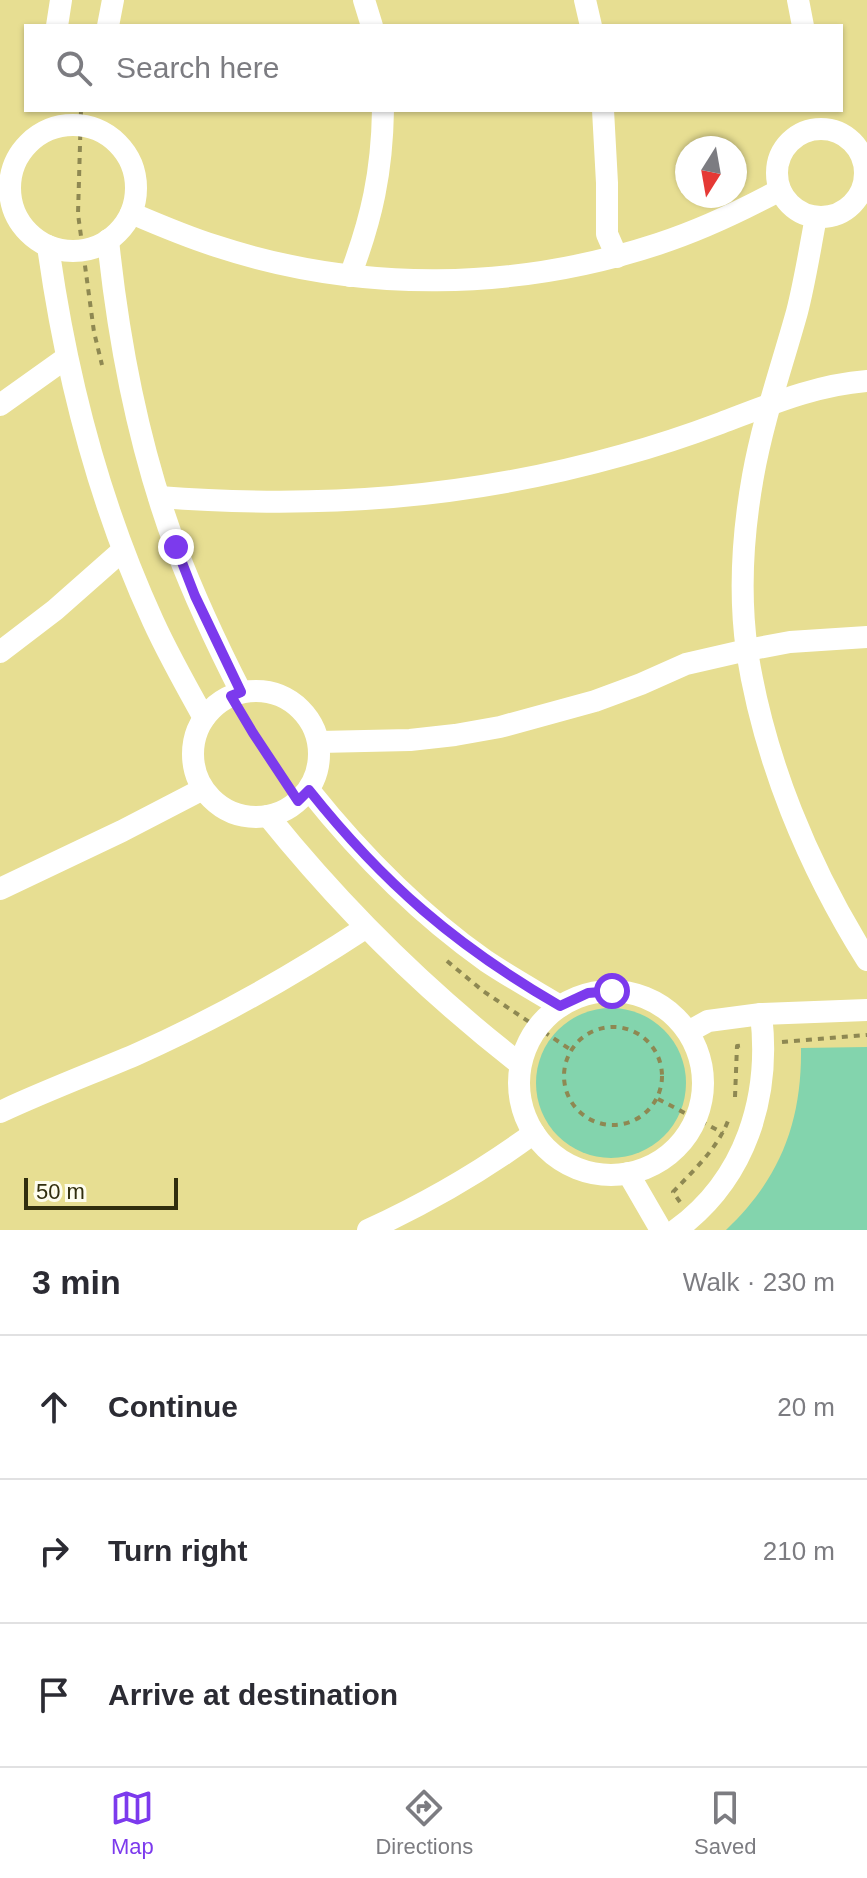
<!DOCTYPE html>
<html lang="en">
<head>
<meta charset="utf-8">
<style>
  body { margin:0; font-family:Helvetica,sans-serif; background:#f7f7f7; color:#2b2b33 }
  .compass { position:absolute; left:675px; top:136px; width:72px; height:72px; border-radius:50%; background:#fff; box-shadow:0 2px 6px #0004; rotate:191deg }
  .scale { position:absolute; left:24px; bottom:20px; width:154px; box-sizing:border-box; padding-left:8px; border:4px solid #312e0e; border-top:0; font-size:22px; line-height:28px; white-space:nowrap; color:#312e0e; -webkit-text-stroke:6px #fefdee; paint-order:stroke }
  .stop { position:absolute; width:24px; height:24px; margin:-18px; border:6px solid #7c3aed; border-radius:50%; background:#fff }
  .stop.end { background:#7c3aed; border-color:#fff; box-shadow:0 2px 8px #0008 }
  .list { margin:0; padding:0; list-style:none }
  h2 { display:flex; justify-content:space-between; align-items:center; height:104px; margin:0; padding:0 32px; font-size:34px }
  h2 small { font-size:26px; font-weight:400; color:#7c7c81 }
  .list li { display:grid; grid-template-columns:52px 1fr auto; gap:24px; align-items:center; box-sizing:border-box; height:144px; padding:0 32px; border-top:2px solid #e1e1e2 }
  .list b { display:block; font-size:30px; white-space:nowrap }
  .list em { font-size:26px; font-style:normal; color:#7c7c81 }
  .icon { flex:none; width:44px; height:44px; fill:none; stroke:currentColor; stroke-width:2; stroke-linecap:round; stroke-linejoin:round }
  .map { position:relative; flex:none; width:867px; height:1230px; overflow:hidden }
  .search { position:absolute; background:#fff; box-shadow:0 2px 6px #0004; left:24px; right:24px; top:24px; height:88px; display:flex; align-items:center; gap:20px; box-sizing:border-box; padding:0 28px; border-radius:0px; color:#7c7c81; font-size:30px }
  .sheet { height:536px; background:#fff }
  nav { display:flex; justify-content:space-around; align-items:center; box-sizing:border-box; height:112px; border-top:2px solid #e1e1e2; background:#fff; font-size:22px; color:#7c7c81 }
  nav a { display:grid; justify-items:center; gap:4px }
  nav .on { color:#7c3aed }
  .map>svg:first-child { display:block }
  .green { fill:#83d4ad }
  .lines { fill:none; stroke-linecap:round; stroke-linejoin:round }
  .path { stroke:#8e8852; stroke-width:4; stroke-dasharray:6 6; stroke-linecap:butt }
  .minor { stroke:#fff; stroke-width:22 }
  .route { stroke:#7c3aed; stroke-width:10 }
</style>
</head>
<body>
<div class="map">
<svg width="867" height="1230" viewBox="0 0 867 1230">
  <rect width="100%" height="100%" fill="#e7de92"/>
  <g class="green">
    <circle cx="611" cy="1083" r="75"/>
    <path d="M867,1047v183h-141c54,-51 76,-108 75,-182z"/>
  </g>
  <g class="lines">
    <g class="path">
      <path d="M81,110l-3,104 16,118 8,33"/>
      <path d="M241,713l48,73"/>
      <path d="M447,961l36,30 88,59"/>
      <circle cx="613" cy="1076" r="49"/>
      <path d="M782,1042l85,-7"/>
      <path d="M735,1097l2,-51 8,-1"/>
      <path d="M658,1099l65,34"/>
      <path d="M680,1202l-7,-10c20,-21 44,-43 55,-71"/>
    </g>
    <g class="minor">
      <path d="M364,0l8,26"/>
      <path d="M585,0l6,26"/>
      <path d="M798,0l5,26"/>
      <path d="M57,26l4,-26"/>
      <path d="M108,26l5,-26"/>
      <path d="M603,110l4,73v51l10,23"/>
      <circle cx="73" cy="188" r="63"/>
      <circle cx="821" cy="173" r="44"/>
      <path d="M131,213c28,12 56,24 85,33 143,47 299,45 442,-2 43,-14 83,-33 122,-54"/>
      <path d="M816,217c-6,31 -11,64 -19,95 -15,54 -34,108 -44,164 -10,56 -14,118 -6,175 17,109 61,215 120,309"/>
      <path d="M108,240c11,106 31,209 68,308 19,50 41,97 65,144"/>
      <path d="M48,246c18,130 50,255 105,375 15,33 33,65 51,97"/>
      <path d="M350,276c22,-58 32,-104 33,-166"/>
      <path d="M0,405l66,-47"/>
      <path d="M159,497c160,12 308,2 464,-42 33,-9 66,-20 98,-32 48,-18 94,-38 146,-42"/>
      <path d="M0,652l55,-42 68,-60"/>
      <circle cx="256" cy="754" r="63"/>
      <path d="M319,742l91,-2 45,-5 45,-8 95,-26 46,-17 45,-20 61,-14 43,-8 77,-5"/>
      <path d="M309,790c52,65 109,123 177,171 24,16 49,30 74,45"/>
      <path d="M268,816c75,93 158,175 252,248"/>
      <path d="M0,889l122,-58 81,-42"/>
      <circle cx="611" cy="1083" r="92"/>
      <path d="M688,1032l20,-11 53,-7 106,-4"/>
      <path d="M0,1112c45,-21 90,-38 135,-57 81,-36 157,-79 230,-127"/>
      <path d="M628,1173l33,57"/>
      <path d="M368,1230c59,-27 113,-58 166,-97"/>
      <path d="M676,1230c70,-51 95,-133 85,-216"/>
    </g>
  </g>
  <g class="lines">
    <path class="route" d="M176,547l19,49 46,96 -10,4 22,37 45,68 11,-11c74,93 147,156 251,216l28,-13 24,-2"/>
  </g>
</svg>
<svg class="compass" viewBox="-18 -18 36 36"><path d="M0-13l5 13h-10z" fill="#e53935"/><path d="M0 13l5-13h-10z" fill="#7c7c81"/></svg>
<div class="scale">50 m</div>
<div class="stop" style="left:612px;top:991px"></div>
<div class="stop end" style="left:176px;top:547px"></div>
<div class="search"><svg class="icon" aria-label="search" viewBox="0 0 24 24"><circle cx="10" cy="10" r="6"/><path d="M15 15l6 6"/></svg>Search here</div>
</div>
<section class="sheet">
<h2>3 min<small>Walk · 230 m</small></h2>
<ul class="list">
<li><svg class="icon" aria-label="ahead" viewBox="0 0 24 24"><path d="M12 20V5M6 11l6-6 6 6"/></svg><div><b>Continue</b></div><em>20 m</em></li>
<li><svg class="icon" aria-label="right" viewBox="0 0 24 24"><path d="M7 20v-9h11M14 6l5 5-5 5"/></svg><div><b>Turn right</b></div><em>210 m</em></li>
<li><svg class="icon" aria-label="arrive" viewBox="0 0 24 24"><path d="M6 21V4h12l-3 4 3 4H6"/></svg><div><b>Arrive at destination</b></div></li>
</ul>
</section>
<nav>
<a class="on"><svg class="icon" aria-label="map" viewBox="0 0 24 24"><path d="M3 6l6-2 6 2 6-2v14l-6 2-6-2-6 2zM9 4v14M15 6v14"/></svg>Map</a>
<a><svg class="icon" aria-label="directions" viewBox="0 0 24 24"><path d="M12 3l9 9-9 9-9-9zM9 14v-3h6M13 9l2 2-2 2"/></svg>Directions</a>
<a><svg class="icon" aria-label="saved" viewBox="0 0 24 24"><path d="M7 4h10v16l-5-4-5 4z"/></svg>Saved</a>
</nav>
</body>
</html>
